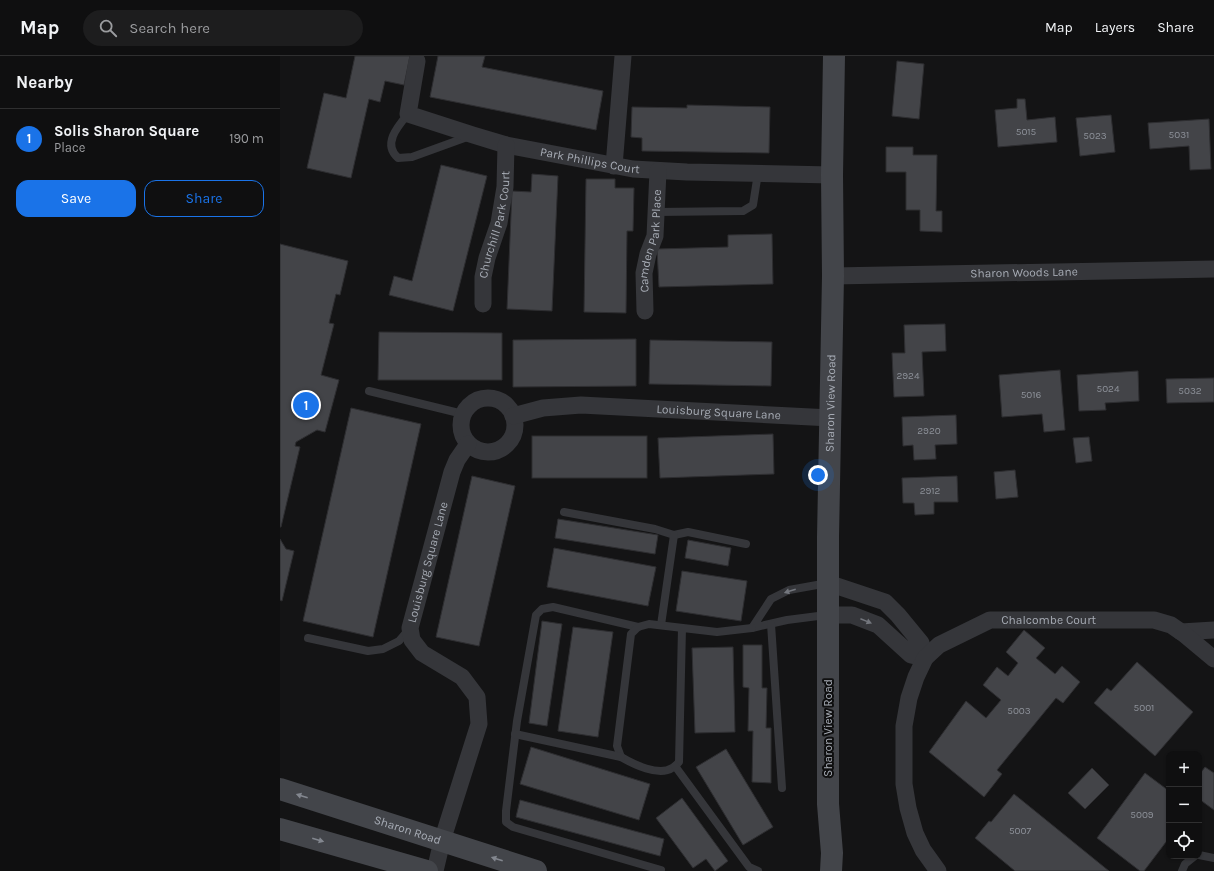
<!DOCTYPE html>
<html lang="en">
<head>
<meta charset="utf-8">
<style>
  body { margin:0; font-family:Karla,sans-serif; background:#1d1d1e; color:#f1f3f6 }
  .controls { position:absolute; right:12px; bottom:12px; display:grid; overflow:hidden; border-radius:8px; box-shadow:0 1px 3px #0004 }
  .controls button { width:36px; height:36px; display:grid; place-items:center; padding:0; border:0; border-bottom:1px solid #2f2f30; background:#0f0f10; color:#f1f3f6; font:20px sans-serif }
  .you { position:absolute; left:538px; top:419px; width:14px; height:14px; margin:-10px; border:3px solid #fff; border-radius:50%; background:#1a73e8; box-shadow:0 0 0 6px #1a73e833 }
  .badge { display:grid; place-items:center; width:26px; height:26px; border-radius:50%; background:#1a73e8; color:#fff; font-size:13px; font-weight:700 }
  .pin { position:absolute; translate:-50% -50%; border:2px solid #fff; box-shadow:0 1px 4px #0006 }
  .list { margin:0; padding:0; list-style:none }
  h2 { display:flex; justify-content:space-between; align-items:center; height:52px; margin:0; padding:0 16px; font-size:17px }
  h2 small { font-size:13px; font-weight:400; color:#9b9c9f }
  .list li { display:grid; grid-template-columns:26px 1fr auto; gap:12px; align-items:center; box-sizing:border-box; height:60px; padding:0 16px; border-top:1px solid #2f2f30 }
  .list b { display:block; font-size:15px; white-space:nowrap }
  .list p { margin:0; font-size:13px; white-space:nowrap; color:#9b9c9f }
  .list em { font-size:13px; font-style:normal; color:#9b9c9f }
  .actions { display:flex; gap:8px; padding:12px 16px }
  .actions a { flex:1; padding:9px 0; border:1px solid #1a73e8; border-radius:12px; text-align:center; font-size:14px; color:#1a73e8 }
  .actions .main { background:#1a73e8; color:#fff }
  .icon { flex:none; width:22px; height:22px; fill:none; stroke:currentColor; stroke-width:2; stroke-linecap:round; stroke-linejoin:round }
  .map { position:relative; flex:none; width:934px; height:815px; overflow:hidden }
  header { display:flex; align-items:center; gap:24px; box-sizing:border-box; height:56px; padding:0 20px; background:#0f0f10; border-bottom:1px solid #2f2f30 }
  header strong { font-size:19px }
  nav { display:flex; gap:22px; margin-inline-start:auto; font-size:14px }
  .search { width:280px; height:36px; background:#1d1d1e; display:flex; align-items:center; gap:10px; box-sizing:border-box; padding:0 14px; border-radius:22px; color:#9b9c9f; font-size:15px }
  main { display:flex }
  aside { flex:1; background:#0f0f10 }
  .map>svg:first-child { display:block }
  .building { fill:#434448; stroke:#2e2e31 }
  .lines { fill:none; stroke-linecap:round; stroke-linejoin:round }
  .lane { stroke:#35363a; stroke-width:8 }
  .street { stroke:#35363a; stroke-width:17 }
  .secondary { stroke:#43454a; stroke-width:22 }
  .oneway { fill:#73767d }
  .oneway2 { fill:#83878f }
  .labels { text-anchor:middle; stroke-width:4; stroke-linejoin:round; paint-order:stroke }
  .number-label { font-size:10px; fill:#8d9199 }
  .street-label { font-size:12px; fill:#a6abb4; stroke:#0f0f10 }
</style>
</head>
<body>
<header>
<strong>Map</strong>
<div class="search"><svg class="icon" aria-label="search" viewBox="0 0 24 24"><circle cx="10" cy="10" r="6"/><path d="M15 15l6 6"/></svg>Search here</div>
<nav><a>Map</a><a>Layers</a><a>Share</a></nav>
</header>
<main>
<aside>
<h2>Nearby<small></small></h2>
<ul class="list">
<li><span class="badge">1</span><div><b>Solis Sharon Square</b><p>Place</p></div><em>190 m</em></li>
</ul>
<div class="actions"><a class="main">Save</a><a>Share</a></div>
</aside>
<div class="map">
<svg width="934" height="815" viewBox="0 0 934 815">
  <rect width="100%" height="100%" fill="#141415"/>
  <g class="building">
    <path d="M75,0h55l-6,29 -19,-4 -5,21 -11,-3 -18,79 -44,-10 17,-75 22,5z"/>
    <path d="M158,0h47l-3,11 121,24 -7,39 -166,-33z"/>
    <path d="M617,5l27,3 -5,55 -27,-3z"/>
    <path d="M737,43h8l2,21 28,-3 2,25 -59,5 -3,-37 22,-2z"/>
    <path d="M407,49l83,2 -1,46 -127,-2v-13l-11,-1 1,-30 55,1z"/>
    <path d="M831,59l4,37 -35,4 -4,-38z"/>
    <path d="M929,63l2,50 -21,1 -1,-24 -39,3 -2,-26z"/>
    <path d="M606,91h27v8h24l-1,56h6v21l-22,-1v-21h-14v-38h-20z"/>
    <path d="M161,109l46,11 -34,135 -64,-16 5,-19 18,5z"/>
    <path d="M252,118l26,2 -6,135 -45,-2 5,-118 19,1z"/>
    <path d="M306,123h29v9h19l-1,43h-6l-1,82 -42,-1z"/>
    <path d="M492,178l1,50 -114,3 -2,-38 71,-2v-12z"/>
    <path d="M0,188l68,17 -8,34 -4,-1 -7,29 5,1 -13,51 18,5 -14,52 -8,-2 -21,12 -1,4 5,1 -19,80h-1z"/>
    <path d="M665,268l1,27 -24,1 2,44 -30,1 -2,-44h13l-1,-28z"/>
    <path d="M99,276l123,1v47h-124z"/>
    <path d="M356,283v47l-123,1v-47z"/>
    <path d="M370,284l122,2 -1,44 -122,-2z"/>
    <path d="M780,314l5,60 -21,2 -2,-18 -40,3 -3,-42z"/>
    <path d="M858,315l1,30 -34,2 1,7 -27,1 -2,-36z"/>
    <path d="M934,322v24l-47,1 -1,-24z"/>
    <path d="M71,352l70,16 -48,213 -70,-16z"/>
    <path d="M676,359l1,29 -22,1 1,14 -22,1 -1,-15 -10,1 -1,-29z"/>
    <path d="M493,378l1,40 -114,4 -2,-40z"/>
    <rect x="252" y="380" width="115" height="42"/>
    <path d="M809,381l3,24 -16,2 -3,-25z"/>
    <path d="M735,414l3,27 -22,2 -2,-27z"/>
    <path d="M192,420l43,10 -36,160 -43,-9z"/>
    <path d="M677,420l1,26h-24v12l-19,1 -1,-12h-11l-1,-25z"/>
    <path d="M278,463l100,16 -3,19 -100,-16z"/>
    <path d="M0,483l6,10 8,2 -12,50 -2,-1z"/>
    <path d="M408,484l43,8 -3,18 -43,-8z"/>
    <path d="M274,492l102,19 -8,39 -101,-19z"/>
    <path d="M402,515l65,10 -6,40 -65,-10z"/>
    <path d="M262,565l20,3 -15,102 -18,-3z"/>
    <path d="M293,571l40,5 -15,105 -40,-6z"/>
    <path d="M744,574l21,18 -9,10 19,16 7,-8 18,16 -17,21 -7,-5 -59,72 5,4 -18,23 -55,-45 37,-51 20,17 15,-18 -18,-15 14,-18 11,9 10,-13 -12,-11z"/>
    <path d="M463,589h19v43h5l-1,40h5v55l-19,-1 1,-51h-5l1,-43 -6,-1z"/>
    <path d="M453,591l2,85 -40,1 -3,-85z"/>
    <path d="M857,606l56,50 -38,44 -61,-53 13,-15 4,3z"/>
    <path d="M251,691l119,37 -11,36 -119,-36z"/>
    <path d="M446,693l47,78 -30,18 -47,-78z"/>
    <path d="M925,711l9,6v37l-15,-11v-24z"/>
    <path d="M812,712l17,17 -24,24 -17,-16z"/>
    <path d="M865,717l24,18v47l-25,33h-4l-43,-33z"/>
    <path d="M734,738l95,77h-94l-40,-33 14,-17 2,1z"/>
    <path d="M402,742l46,63 -13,10 -9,-12 -13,9 -37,-50z"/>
    <path d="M240,744l144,39 -4,17 -144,-39z"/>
  </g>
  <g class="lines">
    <g class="lane">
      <path d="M128,58c-10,12 -26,30 -10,44l14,-1 58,-21"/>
      <path d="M377,156l86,-1 10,-6 5,-32"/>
      <path d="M89,335l94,23"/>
      <path d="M284,456l91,17 19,6 14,-3 58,12"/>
      <path d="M546,559l-39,5 -35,8 19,-29 18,-9 39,-7"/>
      <path d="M491,568l11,164"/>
      <path d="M381,569l13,-90"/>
      <path d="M358,571l-85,-20 -11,2 -6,6 -19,106 -11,90v11l7,5 148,43"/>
      <path d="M402,572l-3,134c-2,2 -4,5 -7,6 -13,9 -39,-4 -51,-11l-4,-11 14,-112 7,-7 11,-3 68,8 35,-4"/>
      <path d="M28,582l60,13 15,-2 16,-8 11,-13"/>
      <path d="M235,678l106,23"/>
      <path d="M395,710l74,101 9,4"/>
      <path d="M919,799l15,3"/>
      <path d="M902,815l3,-7 10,-8"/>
    </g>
    <g class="street">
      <path id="s1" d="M137,5l-9,53 65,21 33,10 127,24 54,3 145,3"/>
      <path d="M334,110l9,-110"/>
      <path id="s2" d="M553,220l381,-7"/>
      <path id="s3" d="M203,248v-27l4,-19 12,-35 6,-36 1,-42"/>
      <path id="s4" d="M365,255l-1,-38 4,-19 7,-18 3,-65"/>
      <circle cx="208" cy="369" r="27"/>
      <path id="s5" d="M233,360l30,-8 38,-3 250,13"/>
      <path d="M548,559h24l26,10 33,30 14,3 -4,-15 -23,-28 -13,-13 -57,-19"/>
      <path d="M901,576l33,-2"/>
      <path id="s6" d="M155,815l7,-30 37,-117 -2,-27 -15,-20 -40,-24 -10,-13 -2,-12 42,-156 5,-12 11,-16"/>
      <path id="s7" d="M658,815l-15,-21 -8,-17 -7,-25 -4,-24v-58l5,-28 7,-21 9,-19 14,-13 51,-25h164l17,5 13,9 30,25"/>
    </g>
    <g class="secondary">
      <path id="s8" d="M0,733l256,82"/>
      <path d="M0,773l147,42"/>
      <path id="s9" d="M551,815l1,-18 -4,-49v-267l5,-261 -1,-101 2,-119"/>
    </g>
  </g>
  <defs><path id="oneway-solid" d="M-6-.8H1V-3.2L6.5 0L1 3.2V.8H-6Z"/></defs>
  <g class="oneway">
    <use href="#oneway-solid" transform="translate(510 535) rotate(163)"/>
    <use href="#oneway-solid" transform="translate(586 565) rotate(22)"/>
  </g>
  <g class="oneway2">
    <use href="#oneway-solid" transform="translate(22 740) rotate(-162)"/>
    <use href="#oneway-solid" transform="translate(38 784) rotate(16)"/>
    <use href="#oneway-solid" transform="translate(217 803) rotate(-162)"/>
  </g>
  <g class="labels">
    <g class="number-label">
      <text x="746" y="79">5015</text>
      <text x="899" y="82">5031</text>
      <text x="815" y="83">5023</text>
      <text x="628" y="323">2924</text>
      <text x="828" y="336">5024</text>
      <text x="910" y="338">5032</text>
      <text x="751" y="342">5016</text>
      <text x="649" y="378">2920</text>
      <text x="650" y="438">2912</text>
      <text x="864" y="655">5001</text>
      <text x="739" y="658">5003</text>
      <text x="862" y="762">5009</text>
      <text x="740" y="778">5007</text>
    </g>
    <g class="street-label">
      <text dy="4" stroke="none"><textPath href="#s1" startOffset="242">Park Phillips Court</textPath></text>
      <text dy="4" stroke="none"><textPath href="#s3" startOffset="81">Churchill Park Court</textPath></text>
      <text dy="4" stroke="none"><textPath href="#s4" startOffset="71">Camden Park Place</textPath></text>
      <text dy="4" stroke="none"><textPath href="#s2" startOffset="191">Sharon Woods Lane</textPath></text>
      <text dy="4" stroke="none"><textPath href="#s9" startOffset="468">Sharon View Road</textPath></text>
      <text dy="4" stroke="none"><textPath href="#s5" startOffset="207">Louisburg Square Lane</textPath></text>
      <text dy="4" stroke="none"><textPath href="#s6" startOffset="349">Louisburg Square Lane</textPath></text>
      <text dy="4" stroke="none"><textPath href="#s7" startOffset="359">Chalcombe Court</textPath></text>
      <text transform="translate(548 672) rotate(-90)" y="4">Sharon View Road</text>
      <text dy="4" stroke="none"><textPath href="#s8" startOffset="134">Sharon Road</textPath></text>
    </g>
  </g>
</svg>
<div class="controls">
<button>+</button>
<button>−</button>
<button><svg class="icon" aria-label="locate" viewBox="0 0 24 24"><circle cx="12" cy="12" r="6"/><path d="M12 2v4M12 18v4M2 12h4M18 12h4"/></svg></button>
</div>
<div class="you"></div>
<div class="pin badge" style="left:26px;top:349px">1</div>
</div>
</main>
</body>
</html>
